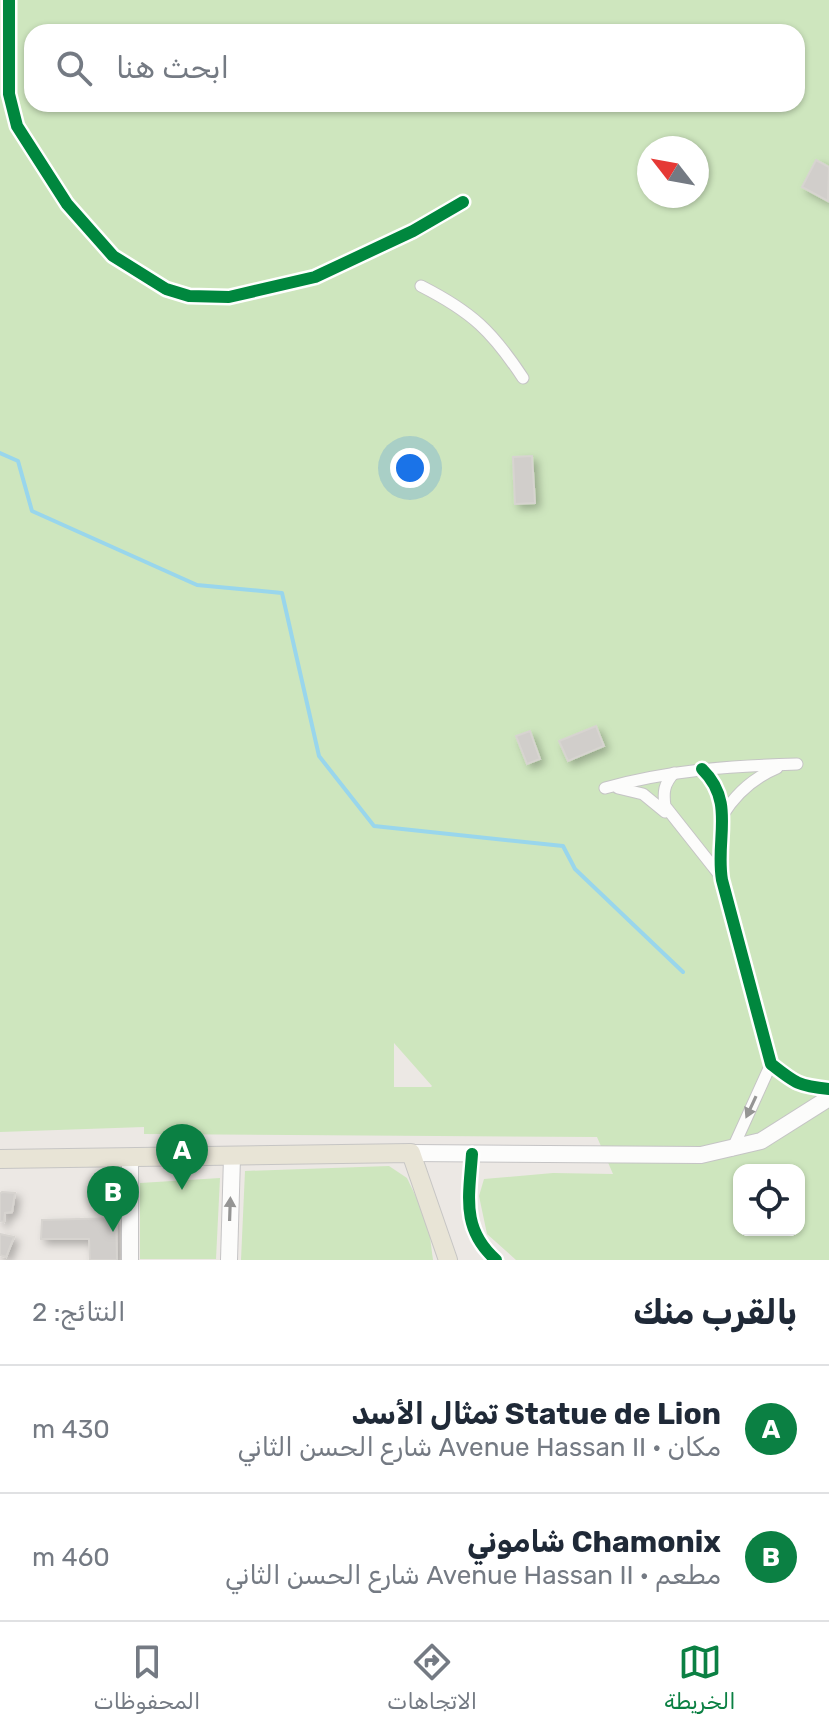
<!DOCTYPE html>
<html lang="ar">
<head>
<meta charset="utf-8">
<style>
  body { margin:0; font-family:Rubik,Cairo,sans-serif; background:#f6f6f7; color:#1f2937; direction:rtl }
  .controls { position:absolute; right:24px; bottom:24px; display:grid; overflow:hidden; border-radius:16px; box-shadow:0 2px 6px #0004 }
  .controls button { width:72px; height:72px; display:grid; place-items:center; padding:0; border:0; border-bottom:2px solid #e0e1e3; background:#fff; color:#1f2937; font:40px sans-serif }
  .compass { position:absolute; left:637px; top:136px; width:72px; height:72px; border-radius:50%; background:#fff; box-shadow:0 2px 6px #0004; rotate:301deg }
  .you { position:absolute; left:410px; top:468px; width:28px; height:28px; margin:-20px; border:6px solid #fff; border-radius:50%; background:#1a73e8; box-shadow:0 0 0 12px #1a73e833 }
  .badge { display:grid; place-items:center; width:52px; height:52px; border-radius:50%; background:#0b8043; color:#fff; font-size:26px; font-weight:700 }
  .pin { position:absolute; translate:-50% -66px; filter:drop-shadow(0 2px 4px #0008) }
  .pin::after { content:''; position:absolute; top:42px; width:28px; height:24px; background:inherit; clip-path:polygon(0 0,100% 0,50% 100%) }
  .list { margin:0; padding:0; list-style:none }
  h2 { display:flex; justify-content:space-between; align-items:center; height:104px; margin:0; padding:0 32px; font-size:34px }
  h2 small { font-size:26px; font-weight:400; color:#747a83 }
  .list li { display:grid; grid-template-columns:52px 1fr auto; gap:24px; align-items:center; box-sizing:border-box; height:128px; padding:0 32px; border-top:2px solid #e0e1e3 }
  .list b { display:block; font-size:30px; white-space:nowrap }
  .list p { margin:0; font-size:26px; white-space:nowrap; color:#747a83 }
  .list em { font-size:26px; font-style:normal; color:#747a83 }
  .icon { flex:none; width:44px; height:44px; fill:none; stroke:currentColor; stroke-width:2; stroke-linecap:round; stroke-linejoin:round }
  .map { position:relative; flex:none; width:829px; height:1260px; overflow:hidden; direction:ltr }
  .search { position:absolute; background:#fff; box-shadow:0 2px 6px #0004; left:24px; right:24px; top:24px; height:88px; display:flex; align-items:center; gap:20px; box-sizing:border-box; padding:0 28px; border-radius:24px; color:#747a83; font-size:30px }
  .sheet { height:360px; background:#fff }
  nav { display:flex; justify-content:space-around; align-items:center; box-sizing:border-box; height:112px; border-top:2px solid #e0e1e3; background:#fff; font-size:22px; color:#747a83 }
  nav a { display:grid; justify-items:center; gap:4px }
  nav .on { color:#0b8043 }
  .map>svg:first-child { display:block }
  .green { fill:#cee6be; fill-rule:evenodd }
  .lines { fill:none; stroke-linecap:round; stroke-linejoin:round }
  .stream { stroke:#99d6ec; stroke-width:4 }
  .building { fill:#d1cecb; stroke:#d7d4d0; stroke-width:2; filter:url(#shadow) }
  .minor-casing { stroke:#c5c4c5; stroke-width:13 }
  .secondary-casing { stroke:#c5c4c5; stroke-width:18 }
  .primary-casing { stroke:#c6c5c4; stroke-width:20 }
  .minor { stroke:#fcfcfb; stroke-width:11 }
  .secondary { stroke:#fcfcfb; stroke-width:16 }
  .primary { stroke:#e8e4d6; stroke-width:18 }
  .cycleway-casing { stroke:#fff; stroke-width:17 }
  .cycleway { stroke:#00873e; stroke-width:12 }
  .oneway { fill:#959594 }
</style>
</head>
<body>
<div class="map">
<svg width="829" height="1260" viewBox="0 0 829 1260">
  <defs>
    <filter id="shadow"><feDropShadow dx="4.5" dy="4.5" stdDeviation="4" flood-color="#0004"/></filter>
  </defs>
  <rect width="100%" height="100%" fill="#ece8e4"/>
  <g class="green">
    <path d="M0,0h829v1260h-313l-29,-26 -8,-38 5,-17 69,-6 60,1 -16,-37 -453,-3v-7l-144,5zM32,32h765v72h-765zM649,148h48v48h-48zM394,1043l38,43 -1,1h-37zM739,1170h60v60h-60z"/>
    <path d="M389,1166l18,12 21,44 5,38h-192l4,-89z"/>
    <path d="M220,1178l-4,81h-76v-76z"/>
  </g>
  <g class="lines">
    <path class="stream" d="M0,453l18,8 14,50 165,74 85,8 37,163 55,70 189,20 12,23 108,103"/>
  </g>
  <g class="building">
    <path d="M816,160l13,7 -1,34 -26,-14z"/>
    <path d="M532,456l3,47 -20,1 -2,-47z"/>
    <path d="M596,726l8,20 -36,15 -9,-20z"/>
    <path d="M530,731l10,28 -13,5 -11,-28z"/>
    <path d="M2,1192l13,1 -3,19 -7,1 -1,9 -4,-1v-27z"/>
    <path d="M116,1218l1,42h-27l-1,-21h-48l1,-19z"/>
    <path d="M0,1234l14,3 -8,20 -6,-2z"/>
  </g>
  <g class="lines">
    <defs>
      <g id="minor">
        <path d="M9,0v94l8,32 50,78 46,52 53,33 23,7 40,1 86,-20 98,-46 50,-29"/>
        <path d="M421,286c51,26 71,45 102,92"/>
        <path d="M702,769c34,33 13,70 20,111l49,184c24,19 27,22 58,25"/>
        <path d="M674,773c-10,11 -11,19 -9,33l53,67"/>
        <path d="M605,788c65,-18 126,-22 192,-24"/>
        <path d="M618,788l25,6 22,18"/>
        <path d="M722,816c14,-23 31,-38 55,-48"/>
        <path d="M732,1150l39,-86"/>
        <path d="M472,1154c-3,43 -11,75 24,106"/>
      </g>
      <g id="secondary">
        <path d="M411,1153l290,2 60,-14 68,-43"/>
        <path d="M130,1260v-102"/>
        <path d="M229,1260l3,-103"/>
      </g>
      <path id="primary" d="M0,1159l411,-6 37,107"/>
    </defs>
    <use href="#minor" class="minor-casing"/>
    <use href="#secondary" class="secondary-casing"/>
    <use href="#primary" class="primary-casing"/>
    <use href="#minor" class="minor"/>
    <use href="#secondary" class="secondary"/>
    <use href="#primary" class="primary"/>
    <defs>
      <g id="cycleway">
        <path d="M9,0v94l8,32 50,78 46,52 53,33 23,7 40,1 86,-20 98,-46 50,-29"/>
        <path d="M702,769c34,33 13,70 20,111l49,184c24,19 27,22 58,25"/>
        <path d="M472,1154c-3,43 -11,75 24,106"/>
      </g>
    </defs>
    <use href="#cycleway" class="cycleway-casing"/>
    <use href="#cycleway" class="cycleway"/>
  </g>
  <defs><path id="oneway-solid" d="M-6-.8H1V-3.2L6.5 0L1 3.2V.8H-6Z" transform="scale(2)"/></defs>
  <g class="oneway">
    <use href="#oneway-solid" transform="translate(751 1107) rotate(115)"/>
    <use href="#oneway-solid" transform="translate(230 1209) rotate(-88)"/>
  </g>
</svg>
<div class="controls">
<button><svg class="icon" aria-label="locate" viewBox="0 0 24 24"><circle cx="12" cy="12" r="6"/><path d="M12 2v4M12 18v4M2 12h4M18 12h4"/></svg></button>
</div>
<svg class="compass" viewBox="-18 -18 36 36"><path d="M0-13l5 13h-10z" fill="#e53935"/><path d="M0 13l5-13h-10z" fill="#747a83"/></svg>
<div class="you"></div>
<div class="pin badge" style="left:182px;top:1190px">A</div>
<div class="pin badge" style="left:113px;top:1232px">B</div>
<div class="search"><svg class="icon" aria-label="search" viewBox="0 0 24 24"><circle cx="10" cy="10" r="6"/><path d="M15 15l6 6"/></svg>ابحث هنا</div>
</div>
<section class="sheet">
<h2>بالقرب منك<small>النتائج: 2</small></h2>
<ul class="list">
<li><span class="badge">A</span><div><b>Statue de Lion تمثال الأسد</b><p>مكان · Avenue Hassan II شارع الحسن الثاني</p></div><em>430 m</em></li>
<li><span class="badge">B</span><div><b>Chamonix شاموني</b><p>مطعم · Avenue Hassan II شارع الحسن الثاني</p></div><em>460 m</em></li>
</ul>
</section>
<nav>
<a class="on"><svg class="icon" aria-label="map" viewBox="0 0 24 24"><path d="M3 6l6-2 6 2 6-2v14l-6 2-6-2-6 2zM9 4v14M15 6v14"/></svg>الخريطة</a>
<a><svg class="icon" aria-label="directions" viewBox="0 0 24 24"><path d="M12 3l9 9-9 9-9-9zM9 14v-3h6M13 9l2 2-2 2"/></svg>الاتجاهات</a>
<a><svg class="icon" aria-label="saved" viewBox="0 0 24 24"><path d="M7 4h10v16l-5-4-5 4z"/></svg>المحفوظات</a>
</nav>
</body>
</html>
